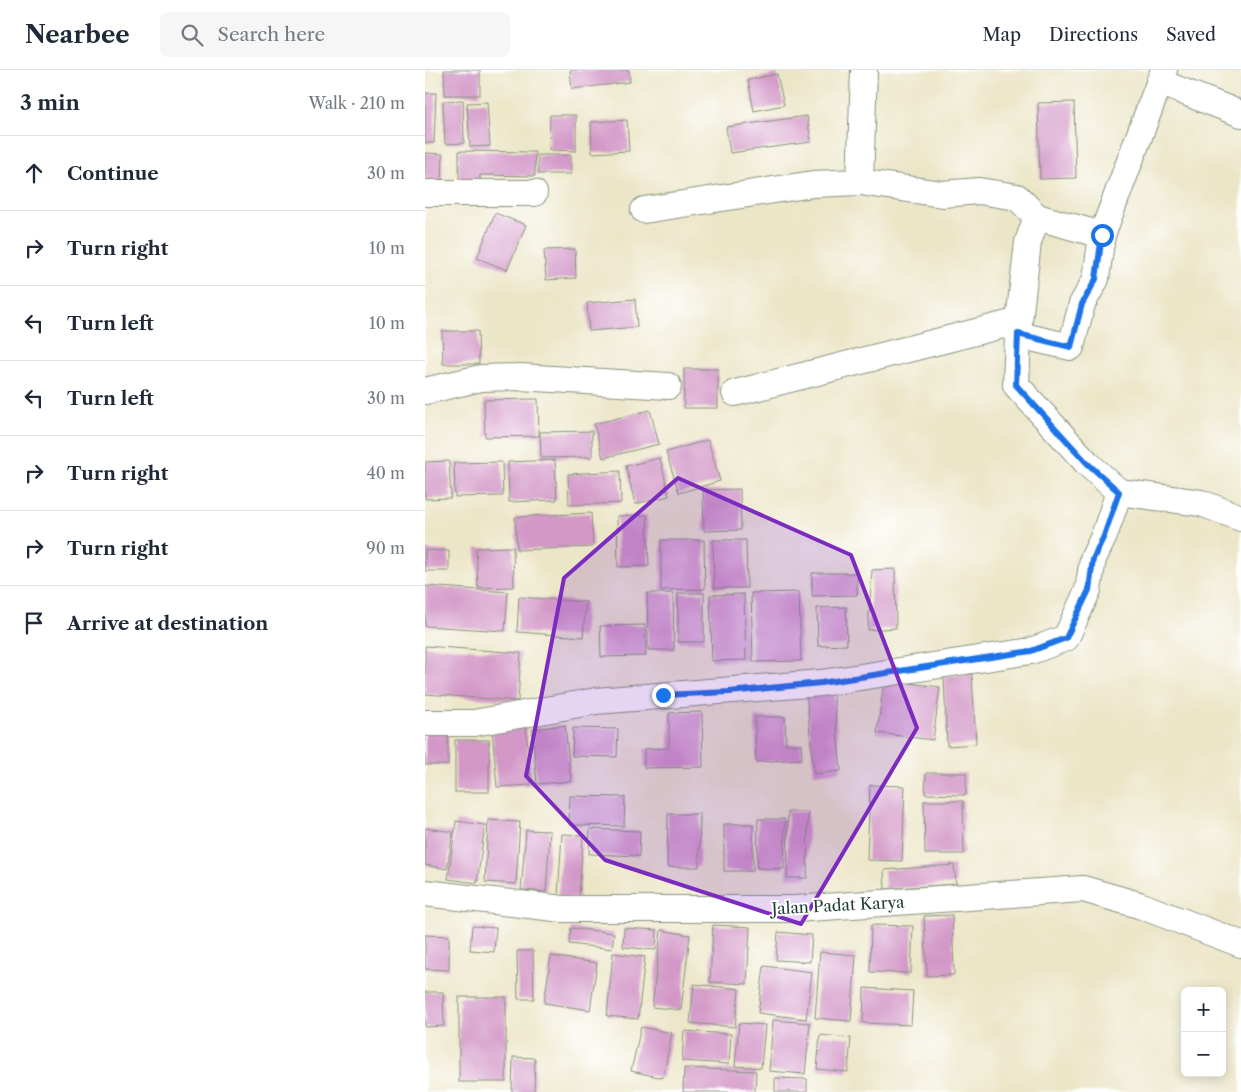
<!DOCTYPE html>
<html lang="en">
<head>
<meta charset="utf-8">
<style>
  body { margin:0; font-family:"Libre Caslon Text",serif; background:#f6f6f7; color:#1f2937 }
  .controls { position:absolute; right:15px; bottom:15px; display:grid; overflow:hidden; border-radius:8px; box-shadow:0 2px 12px #0003 }
  .controls button { width:45px; height:45px; display:grid; place-items:center; padding:0; border:0; border-bottom:1px solid #e0e1e3; background:#fff; color:#1f2937; font:25px sans-serif }
  .stop { position:absolute; width:15px; height:15px; margin:-11px; border:4px solid #1a73e8; border-radius:50%; background:#fff }
  .stop.end { background:#1a73e8; border-color:#fff; box-shadow:0 1px 5px #0008 }
  .list { margin:0; padding:0; list-style:none }
  h2 { display:flex; justify-content:space-between; align-items:center; height:65px; margin:0; padding:0 20px; font-size:21px }
  h2 small { font-size:16px; font-weight:400; color:#747a83 }
  .list li { display:grid; grid-template-columns:32px 1fr auto; gap:15px; align-items:center; box-sizing:border-box; height:75px; padding:0 20px; border-top:1px solid #e0e1e3 }
  .list b { display:block; font-size:19px; white-space:nowrap }
  .list em { font-size:16px; font-style:normal; color:#747a83 }
  .icon { flex:none; width:28px; height:28px; fill:none; stroke:currentColor; stroke-width:2; stroke-linecap:round; stroke-linejoin:round }
  .map { position:relative; flex:none; width:816px; height:1022px; overflow:hidden }
  header { display:flex; align-items:center; gap:30px; box-sizing:border-box; height:70px; padding:0 25px; background:#fff; border-bottom:1px solid #e0e1e3 }
  header strong { font-size:24px }
  nav { display:flex; gap:28px; margin-inline-start:auto; font-size:18px }
  .search { width:350px; height:45px; background:#f6f6f7; display:flex; align-items:center; gap:12px; box-sizing:border-box; padding:0 18px; border-radius:8px; color:#747a83; font-size:19px }
  main { display:flex }
  aside { flex:1; background:#fff }
  .map>svg:first-child { display:block }
  .building { fill:#d398c8 }
  .lines { fill:none; stroke-linecap:round; stroke-linejoin:round }
  .street-casing { stroke:#86927e; stroke-width:28 }
  .street { stroke:#fff; stroke-width:26 }
  .route { stroke:#1a73e8; stroke-width:6 }
  .marked { fill:#7b2cbf; fill-opacity:0.2; stroke:#7b2cbf; stroke-width:4; stroke-linejoin:round }
  .labels { text-anchor:middle; stroke-width:4; stroke-linejoin:round; paint-order:stroke }
  .street-label { font-size:16px; fill:#1f3d34; stroke:#fff }
</style>
</head>
<body>
<header>
<strong>Nearbee</strong>
<div class="search"><svg class="icon" aria-label="search" viewBox="0 0 24 24"><circle cx="10" cy="10" r="6"/><path d="M15 15l6 6"/></svg>Search here</div>
<nav><a>Map</a><a>Directions</a><a>Saved</a></nav>
</header>
<main>
<aside>
<h2>3 min<small>Walk · 210 m</small></h2>
<ul class="list">
<li><svg class="icon" aria-label="ahead" viewBox="0 0 24 24"><path d="M12 20V5M6 11l6-6 6 6"/></svg><div><b>Continue</b></div><em>30 m</em></li>
<li><svg class="icon" aria-label="right" viewBox="0 0 24 24"><path d="M7 20v-9h11M14 6l5 5-5 5"/></svg><div><b>Turn right</b></div><em>10 m</em></li>
<li><svg class="icon" aria-label="left" viewBox="0 0 24 24"><path d="M17 20v-9H6M10 6l-5 5 5 5"/></svg><div><b>Turn left</b></div><em>10 m</em></li>
<li><svg class="icon" aria-label="left" viewBox="0 0 24 24"><path d="M17 20v-9H6M10 6l-5 5 5 5"/></svg><div><b>Turn left</b></div><em>30 m</em></li>
<li><svg class="icon" aria-label="right" viewBox="0 0 24 24"><path d="M7 20v-9h11M14 6l5 5-5 5"/></svg><div><b>Turn right</b></div><em>40 m</em></li>
<li><svg class="icon" aria-label="right" viewBox="0 0 24 24"><path d="M7 20v-9h11M14 6l5 5-5 5"/></svg><div><b>Turn right</b></div><em>90 m</em></li>
<li><svg class="icon" aria-label="arrive" viewBox="0 0 24 24"><path d="M6 21V4h12l-3 4 3 4H6"/></svg><div><b>Arrive at destination</b></div></li>
</ul>
</aside>
<div class="map">
<svg width="816" height="1022" viewBox="0 0 816 1022">
  <rect width="100%" height="100%" fill="#fff"/>
  <filter id="ink" filterUnits="userSpaceOnUse"><feTurbulence type="fractalNoise" baseFrequency=".02" numOctaves="2"/><feDisplacementMap in="SourceGraphic" scale="10" xChannelSelector="R" yChannelSelector="G"/><feConvolveMatrix kernelMatrix="1 2 1 2 8 2 1 2 1" color-interpolation-filters="sRGB"/></filter>
  <filter id="wash" filterUnits="userSpaceOnUse"><feTurbulence type="fractalNoise" baseFrequency=".0096" numOctaves="4" result="noise"/><feDisplacementMap in="SourceGraphic" scale="20" xChannelSelector="R" yChannelSelector="G"/><feGaussianBlur stdDeviation="1.12" result="paint"/><feColorMatrix in="noise" values="0 0 0 0 0 0 0 0 0 0 0 0 0 0 0 0 0 1.4 0 .05"/><feComposite in="paint" operator="in"/></filter>
  <g filter="url(#wash)">
    <rect width="100%" height="100%" fill="#ece6c8"/>
    <g id="blocks">
      <g class="building">
        <path d="M19,0h36v25h-35z"/>
        <path d="M145,0h59l1,12 -58,7z"/>
        <path d="M352,4l7,31 -30,6 -6,-31z"/>
        <path d="M0,23h11l-2,50h-9z"/>
        <path d="M38,30l1,43 -19,1 -2,-43z"/>
        <path d="M62,32l3,44 -20,1 -3,-44z"/>
        <path d="M649,32l2,76 -36,1 -2,-76z"/>
        <path d="M125,45h26v36l-27,-1z"/>
        <path d="M382,46l4,26 -81,11 -4,-26z"/>
        <path d="M202,50l2,31 -37,2 -1,-31z"/>
        <path d="M34,81l76,1v24l-55,-1v10l-21,-1z"/>
        <path d="M0,83l18,1 -1,29h-17z"/>
        <rect x="113" y="85" width="33" height="19"/>
        <path d="M70,143l31,12 -19,45 -30,-12z"/>
        <path d="M150,179l1,29 -30,2 -2,-30z"/>
        <path d="M210,229l2,28 -48,4 -2,-28z"/>
        <path d="M17,261h36l1,33h-36z"/>
        <rect x="259" y="299" width="34" height="39"/>
        <path d="M113,329l1,37 -54,1 -1,-37z"/>
        <path d="M225,340l9,34 -56,14 -9,-34z"/>
        <path d="M167,361v26l-51,1 -1,-26z"/>
        <path d="M283,370l12,41 -41,12 -13,-41z"/>
        <path d="M235,388l9,38 -34,8 -9,-38z"/>
        <path d="M130,390l2,40 -48,2 -1,-40z"/>
        <path d="M24,391l2,37 -26,1v-37z"/>
        <path d="M77,392l1,34 -48,1 -1,-34z"/>
        <path d="M195,401l1,32 -52,2 -1,-31z"/>
        <path d="M315,419l1,41 -37,1 -1,-41z"/>
        <path d="M166,443l2,34 -76,3 -2,-33z"/>
        <path d="M222,445l2,51 -31,1 -1,-51z"/>
        <path d="M236,470h43l1,49 -44,1z"/>
        <path d="M288,470h33l1,48h-33z"/>
        <path d="M88,477l1,40 -36,1 -2,-40z"/>
        <path d="M0,480l24,1v20h-24z"/>
        <path d="M470,499l1,59 -28,2 4,-60z"/>
        <path d="M387,503h45v22l-45,1z"/>
        <path d="M0,516l83,6 -3,39 -80,-5z"/>
        <path d="M374,522l2,69 -48,1 -2,-69z"/>
        <path d="M222,523h26l1,57h-26z"/>
        <rect x="253" y="523" width="26" height="49"/>
        <path d="M319,524l2,66 -34,1 -2,-66z"/>
        <path d="M94,527l67,5 -3,35 -66,-5z"/>
        <path d="M421,537l1,38 -29,1 -1,-38z"/>
        <path d="M220,555l1,31 -45,1 -1,-31z"/>
        <path d="M0,576l96,7 -3,48 -93,-7z"/>
        <path d="M547,604l4,70 -29,2 -3,-70z"/>
        <path d="M459,610l56,7 -7,53 -56,-7z"/>
        <path d="M408,620l8,81 -27,3 -8,-82z"/>
        <path d="M277,642l1,55 -59,1v-19l25,-1v-35z"/>
        <path d="M330,647h30l1,27h15l1,15 -46,3z"/>
        <path d="M140,655l6,56 -34,3 -5,-55z"/>
        <rect x="0" y="656" width="23" height="39"/>
        <path d="M101,656l5,59 -34,2 -5,-58z"/>
        <path d="M148,658l45,1 -1,28 -45,-1z"/>
        <rect x="30" y="670" width="34" height="52"/>
        <path d="M501,703h40v22l-41,-1z"/>
        <path d="M445,715l35,1 -3,75 -35,-1z"/>
        <path d="M145,726l55,1 -1,29 -55,-1z"/>
        <path d="M499,731h39l1,53h-39z"/>
        <path d="M363,742h20l-1,66h-20z"/>
        <path d="M243,744h32l-1,53h-32z"/>
        <path d="M333,749h27l-1,50 -27,-1z"/>
        <path d="M63,750l32,2 -4,62 -31,-2z"/>
        <path d="M31,751l29,4 -8,58 -29,-4z"/>
        <rect x="299" y="754" width="29" height="47"/>
        <path d="M0,758l28,4 -6,37 -22,-4z"/>
        <path d="M165,759l50,2 -1,25 -50,-2z"/>
        <path d="M101,760l24,1 -4,61 -25,-2z"/>
        <path d="M137,764l21,1 -4,63 -21,-1z"/>
        <path d="M529,795l2,19 -71,5 -1,-19z"/>
        <path d="M527,845l2,60 -27,1 -3,-60z"/>
        <path d="M288,855l37,2 -3,57 -37,-2z"/>
        <path d="M446,855l42,1 -2,47 -41,-1z"/>
        <path d="M47,856l24,2 -2,24 -24,-2z"/>
        <path d="M146,858l43,5 -2,16 -43,-5z"/>
        <path d="M199,858l33,2 -1,20 -33,-3z"/>
        <path d="M236,860l29,5 -9,75 -29,-3z"/>
        <path d="M353,862l34,3 -2,27 -34,-2z"/>
        <path d="M0,865l24,1v34l-24,-1z"/>
        <path d="M92,881h16l1,48h-16z"/>
        <path d="M395,882l36,3 -5,66 -36,-3z"/>
        <path d="M188,883l32,4 -7,62 -31,-3z"/>
        <path d="M126,886l46,7 -7,47 -46,-7z"/>
        <path d="M339,896l48,6 -6,47 -48,-6z"/>
        <path d="M269,914l45,5 -4,38 -45,-4z"/>
        <path d="M439,918l49,3 -2,34 -48,-2z"/>
        <path d="M0,922h18l1,34 -19,1z"/>
        <rect x="34" y="927" width="47" height="85"/>
        <path d="M348,950l37,3 -5,51 -36,-3z"/>
        <path d="M314,953l26,2 -4,43 -26,-2z"/>
        <path d="M216,957l31,6 -9,45 -32,-7z"/>
        <path d="M259,961l47,3 -2,30 -47,-3z"/>
        <path d="M395,965l31,3 -3,34 -31,-3z"/>
        <path d="M88,987l22,1 -1,34h-22z"/>
        <path d="M259,998l72,3 -1,21h-72z"/>
        <path d="M350,1008l32,1v13h-32z"/>
      </g>
    </g>
  </g>
  <g filter="url(#ink)">
    <use href="#blocks" fill-opacity="0" stroke="#86927e" stroke-width="1"/>
    <g class="lines">
      <defs>
        <g id="street">
          <path d="M439,0l-4,112 82,12 37,-3 38,6 20,20"/>
          <path d="M734,12l82,32"/>
          <path d="M0,123h109"/>
          <path d="M219,140l169,-26 47,-2"/>
          <path d="M594,251l9,-79 9,-25 65,18"/>
          <path d="M593,265l-2,50 71,78 32,29"/>
          <path d="M0,321l56,-13 39,-1 148,9"/>
          <path d="M310,323l284,-72 -1,14 53,12 11,-43 14,-25 6,-44 62,-165"/>
          <path d="M0,653h49l122,-22 225,-18 210,-32 35,-13 22,-48 5,-31 11,-23 15,-44 82,11 40,15"/>
          <path d="M0,823l138,16h232l288,-20 56,16 102,39"/>
        </g>
      </defs>
      <use href="#street" class="street-casing"/>
      <use href="#street" class="street"/>
    </g>
  </g>
  <g class="lines" filter="url(#ink)">
    <path class="route" d="M238,625l66,-3 92,-9 210,-32 35,-13 23,-48 4,-31 11,-23 15,-44 -32,-29 -71,-78 2,-51 53,13 11,-43 14,-25 6,-44"/>
  </g>
  <path class="marked" d="M253,408l173,77 66,173 -116,196 -196,-64 -79,-84 38,-198z"/>
  <g class="labels">
    <g class="street-label">
      <text transform="translate(413 835) rotate(-3)" y="6">Jalan Padat Karya</text>
    </g>
  </g>
</svg>
<div class="controls">
<button>+</button>
<button>−</button>
</div>
<div class="stop" style="left:677px;top:165px"></div>
<div class="stop end" style="left:238px;top:625px"></div>
</div>
</main>
</body>
</html>
